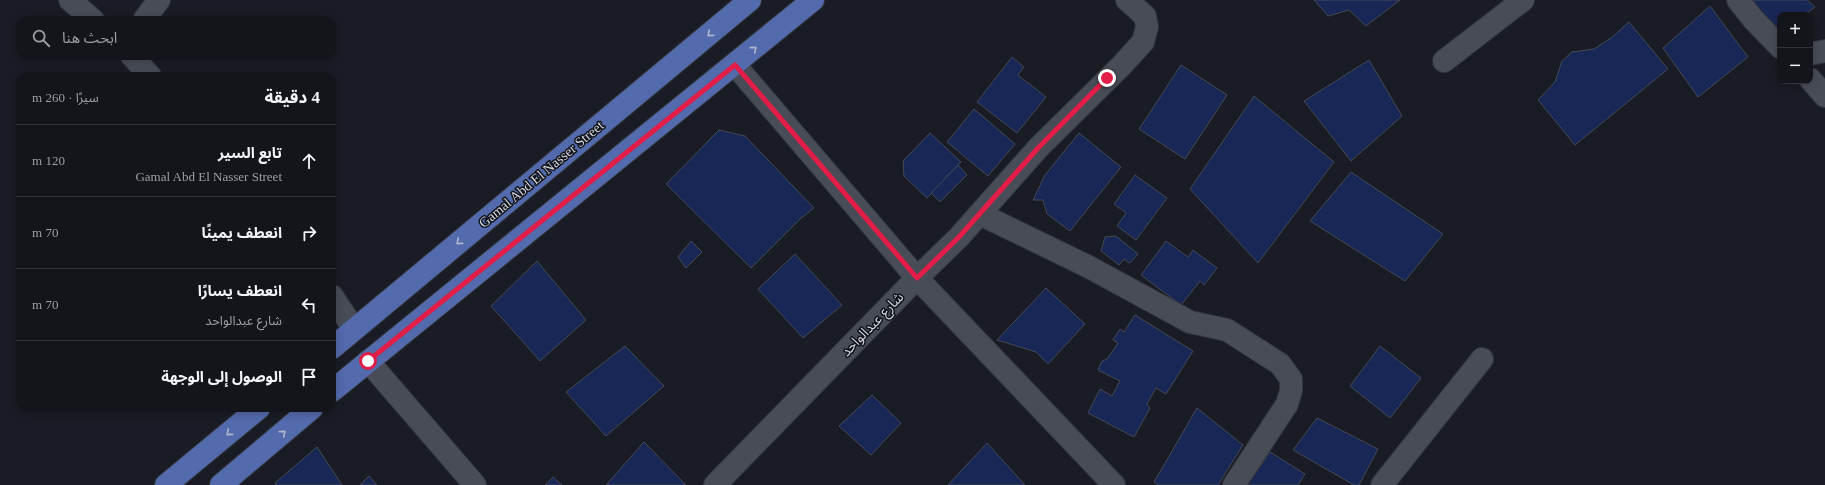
<!DOCTYPE html>
<html lang="ar">
<head>
<meta charset="utf-8">
<style>
  body { margin:0; font-family:"Times New Roman","Noto Sans Arabic",serif; background:#1c1e24; color:#f1f3f6; direction:rtl }
  .controls { position:absolute; right:12px; top:12px; display:grid; overflow:hidden; border-radius:8px; box-shadow:0 2px 10px #0003 }
  .controls button { width:36px; height:36px; display:grid; place-items:center; padding:0; border:0; border-bottom:1px solid #32343a; background:#13151b; color:#f1f3f6; font:20px sans-serif }
  .stop { position:absolute; width:12px; height:12px; margin:-9px; border:3px solid #e11d48; border-radius:50%; background:#fff }
  .stop.end { background:#e11d48; border-color:#fff; box-shadow:0 1px 4px #0008 }
  .list { margin:0; padding:0; list-style:none }
  h2 { display:flex; justify-content:space-between; align-items:center; height:52px; margin:0; padding:0 16px; font-size:17px }
  h2 small { font-size:13px; font-weight:400; color:#9d9fa3 }
  .list li { display:grid; grid-template-columns:26px 1fr auto; gap:12px; align-items:center; box-sizing:border-box; height:72px; padding:0 16px; border-top:1px solid #32343a }
  .list b { display:block; font-size:15px; white-space:nowrap }
  .list p { margin:0; font-size:13px; white-space:nowrap; color:#9d9fa3 }
  .list em { font-size:13px; font-style:normal; color:#9d9fa3 }
  .icon { flex:none; width:22px; height:22px; fill:none; stroke:currentColor; stroke-width:2; stroke-linecap:round; stroke-linejoin:round }
  .map { position:relative; flex:none; width:1825px; height:485px; overflow:hidden; direction:ltr }
  .search { position:absolute; background:#13151b; box-shadow:0 2px 10px #0003; left:16px; top:16px; width:320px; height:44px; display:flex; align-items:center; gap:10px; box-sizing:border-box; padding:0 14px; border-radius:12px; color:#9d9fa3; font-size:15px }
  .panel { position:absolute; background:#13151b; box-shadow:0 2px 10px #0003; left:16px; top:72px; width:320px; height:340px; border-radius:12px; direction:rtl }
  .map>svg:first-child { display:block }
  .building { fill:#182756; stroke:#454952 }
  .lines { fill:none; stroke-linecap:round; stroke-linejoin:round }
  .street-casing { stroke:#33353b; stroke-width:24 }
  .primary-casing { stroke:#33353b; stroke-width:24 }
  .street { stroke:#484c56; stroke-width:22 }
  .primary { stroke:#536aac; stroke-width:22 }
  .oneway { stroke:#afb8cf }
  .route { stroke:#e11d48; stroke-width:5 }
  .labels { text-anchor:middle; stroke-width:3; stroke-linejoin:round; paint-order:stroke }
  .street-label { font-size:14px; fill:#d6d9de; stroke:#10131b }
</style>
</head>
<body>
<div class="map">
<svg width="1825" height="485" viewBox="0 0 1825 485">
  <rect width="100%" height="100%" fill="#191c24"/>
  <g class="building">
    <path d="M1314,0h86l-34,26 -17,-16 -21,6z"/>
    <path d="M1748,0h59l8,7 -11,8h-24v17z"/>
    <path d="M1710,6l38,51 -50,40 -35,-49z"/>
    <path d="M1629,22l39,47 -93,76 -37,-45 17,-18 7,-21 10,-9 22,-3 17,-11z"/>
    <path d="M1012,57l12,10 -6,8 28,22 -29,36 -40,-31z"/>
    <path d="M1369,60l33,56 -51,45 -47,-60z"/>
    <path d="M1181,65l46,30 -42,64 -46,-30z"/>
    <path d="M1254,96l80,66 -76,101 -68,-74z"/>
    <path d="M974,109l41,35 -27,32 -41,-34z"/>
    <path d="M719,130l26,6 69,72 -14,11 -49,49 -85,-84z"/>
    <path d="M930,133l31,29 -34,36 -23,-22 -1,-15z"/>
    <path d="M1079,133l42,34 -51,64 -23,-17 -4,-14h-10l12,-25z"/>
    <path d="M958,165l9,10 -27,27 -9,-9z"/>
    <path d="M1351,172l92,62 -38,47 -95,-60z"/>
    <path d="M1135,175l32,23 -31,42 -19,-14 9,-13 -12,-9z"/>
    <path d="M1116,236l22,18 -8,9 -6,-4 -5,6 -18,-14 4,-14z"/>
    <path d="M691,241l11,11 -16,16 -8,-11z"/>
    <path d="M1166,241l22,16 5,-7 24,18 -13,17 -4,-4 -19,24 -40,-30z"/>
    <path d="M795,254l47,51 -39,33 -45,-49z"/>
    <path d="M537,261l49,59 -46,41 -49,-55z"/>
    <path d="M1046,288l39,36 -37,40 -12,-12 -39,-12z"/>
    <path d="M1135,315l58,36 -27,43 -10,-6 -9,16 3,4 -16,29 -46,-24 12,-24 12,7 8,-15 -22,-11 4,-9 5,-2 11,-16 -5,-3 7,-11 4,3z"/>
    <path d="M625,346l39,40 -58,50 -40,-44z"/>
    <path d="M1380,346l41,32 -31,40 -40,-32z"/>
    <path d="M872,395l29,28 -30,32 -32,-29z"/>
    <path d="M1197,408l46,37 -25,40h-60l-4,-3z"/>
    <path d="M1317,418l61,31 -19,36h-5l-61,-35z"/>
    <path d="M644,442l42,43h-80z"/>
    <path d="M987,443l38,42h-77z"/>
    <path d="M317,447l25,38h-66l-1,-2z"/>
    <path d="M1270,452l35,22 -7,11h-51z"/>
    <path d="M369,476l8,9h-17z"/>
    <path d="M553,477l9,8h-17z"/>
  </g>
  <g class="lines">
    <defs>
      <g id="street">
        <path d="M70,0l23,20"/>
        <path d="M1738,0l15,19 27,28"/>
        <path d="M144,20l15,-20"/>
        <path d="M1810,54l15,-3"/>
        <path d="M132,56l18,20"/>
        <path d="M1444,61l79,-61"/>
        <path d="M735,65l182,213 197,207"/>
        <path d="M1810,79l15,17"/>
        <path d="M980,214l109,53 101,55 37,8 53,34 11,15v12l-4,13 -53,81"/>
        <path d="M332,296l22,33"/>
        <path d="M368,361l107,124"/>
        <path d="M715,485l202,-207 42,-41 80,-90 82,-81 22,-24 4,-15 -2,-11 -18,-16"/>
        <path d="M1382,485l100,-126"/>
      </g>
      <g id="primary">
        <path d="M332,348l418,-348"/>
        <path d="M332,391l481,-391"/>
        <path d="M166,485l93,-77"/>
        <path d="M221,485l91,-77"/>
      </g>
    </defs>
    <use href="#street" class="street-casing"/>
    <use href="#primary" class="primary-casing"/>
    <use href="#street" class="street"/>
    <use href="#primary" class="primary"/>
  </g>
  <defs><path id="oneway-chevron" d="M-2-3.5L2.5 0L-2 3.5" fill="none" stroke-width="1.6" stroke-linecap="round" stroke-linejoin="round"/></defs>
  <g class="oneway">
    <use href="#oneway-chevron" transform="translate(710 34) rotate(140)"/>
    <use href="#oneway-chevron" transform="translate(754 49) rotate(-40)"/>
    <use href="#oneway-chevron" transform="translate(459 242) rotate(140)"/>
    <use href="#oneway-chevron" transform="translate(229 433) rotate(140)"/>
    <use href="#oneway-chevron" transform="translate(283 433) rotate(-40)"/>
  </g>
  <g class="lines">
    <path class="route" d="M368,361l367,-296 182,213 42,-41 80,-90 68,-69"/>
  </g>
  <g class="labels">
    <g class="street-label">
      <text transform="translate(541 174) rotate(-40)" y="5">Gamal Abd El Nasser Street</text>
      <text transform="translate(872 324) rotate(-46)" y="5">شارع عبدالواحد</text>
    </g>
  </g>
</svg>
<div class="controls">
<button>+</button>
<button>−</button>
</div>
<div class="stop" style="left:368px;top:361px"></div>
<div class="stop end" style="left:1107px;top:78px"></div>
<div class="search"><svg class="icon" aria-label="search" viewBox="0 0 24 24"><circle cx="10" cy="10" r="6"/><path d="M15 15l6 6"/></svg>ابحث هنا</div>
<section class="panel">
<h2>4 دقيقة<small>سيرًا · 260 m</small></h2>
<ul class="list">
<li><svg class="icon" aria-label="ahead" viewBox="0 0 24 24"><path d="M12 20V5M6 11l6-6 6 6"/></svg><div><b>تابع السير</b><p>Gamal Abd El Nasser Street</p></div><em>120 m</em></li>
<li><svg class="icon" aria-label="right" viewBox="0 0 24 24"><path d="M7 20v-9h11M14 6l5 5-5 5"/></svg><div><b>انعطف يمينًا</b></div><em>70 m</em></li>
<li><svg class="icon" aria-label="left" viewBox="0 0 24 24"><path d="M17 20v-9H6M10 6l-5 5 5 5"/></svg><div><b>انعطف يسارًا</b><p>شارع عبدالواحد</p></div><em>70 m</em></li>
<li><svg class="icon" aria-label="arrive" viewBox="0 0 24 24"><path d="M6 21V4h12l-3 4 3 4H6"/></svg><div><b>الوصول إلى الوجهة</b></div></li>
</ul>
</section>
</div>
</body>
</html>
